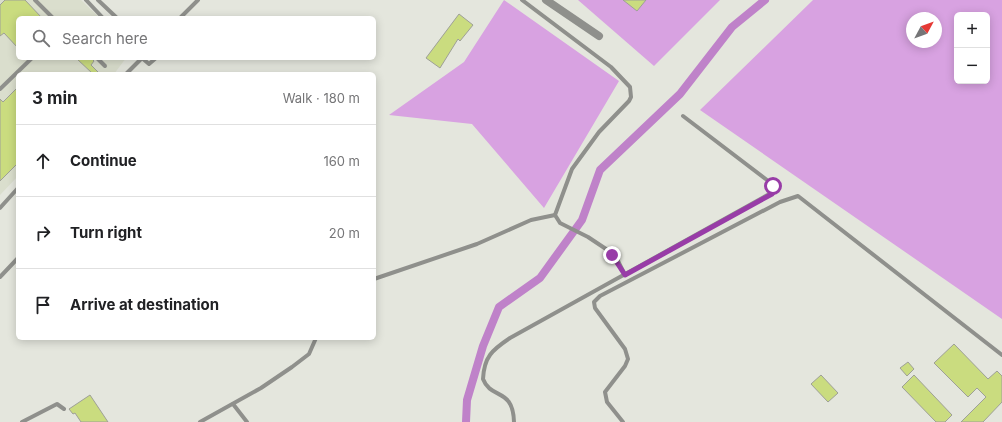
<!DOCTYPE html>
<html lang="en">
<head>
<meta charset="utf-8">
<style>
  body { margin:0; font-family:Inter,sans-serif; background:#f6f6f6; color:#202124 }
  .controls { position:absolute; right:12px; top:12px; display:grid; overflow:hidden; border-radius:6px; box-shadow:0 2px 10px #0003 }
  .controls button { width:36px; height:36px; display:grid; place-items:center; padding:0; border:0; border-bottom:1px solid #e0e0e0; background:#fff; color:#202124; font:20px sans-serif }
  .compass { position:absolute; left:906px; top:12px; width:36px; height:36px; border-radius:50%; background:#fff; box-shadow:0 2px 10px #0003; rotate:49deg }
  .stop { position:absolute; width:12px; height:12px; margin:-9px; border:3px solid #983ca7; border-radius:50%; background:#fff }
  .stop.end { background:#983ca7; border-color:#fff; box-shadow:0 1px 4px #0008 }
  .list { margin:0; padding:0; list-style:none }
  h2 { display:flex; justify-content:space-between; align-items:center; height:52px; margin:0; padding:0 16px; font-size:17px }
  h2 small { font-size:13px; font-weight:400; color:#757577 }
  .list li { display:grid; grid-template-columns:26px 1fr auto; gap:12px; align-items:center; box-sizing:border-box; height:72px; padding:0 16px; border-top:1px solid #e0e0e0 }
  .list b { display:block; font-size:15px; white-space:nowrap }
  .list em { font-size:13px; font-style:normal; color:#757577 }
  .icon { flex:none; width:22px; height:22px; fill:none; stroke:currentColor; stroke-width:2; stroke-linecap:round; stroke-linejoin:round }
  .map { position:relative; flex:none; width:1002px; height:422px; overflow:hidden }
  .search { position:absolute; background:#fff; box-shadow:0 2px 10px #0003; left:16px; top:16px; width:360px; height:44px; display:flex; align-items:center; gap:10px; box-sizing:border-box; padding:0 14px; border-radius:6px; color:#757577; font-size:15px }
  .panel { position:absolute; background:#fff; box-shadow:0 2px 10px #0003; left:16px; top:72px; width:360px; height:268px; border-radius:6px }
  .map>svg:first-child { display:block }
  .built { fill:#dadecd }
  .green { fill:#d8a2e1; fill-rule:evenodd }
  .lines { fill:none; stroke-linecap:round; stroke-linejoin:round }
  .canal { stroke:#bf82c9; stroke-width:8 }
  .building { fill:#cadc7f; stroke:#9ea097 }
  .service { stroke:#8f908c; stroke-width:4 }
  .minor { stroke:#8f908c; stroke-width:8 }
  .route { stroke:#983ca7; stroke-width:5 }
</style>
</head>
<body>
<div class="map">
<svg width="1002" height="422" viewBox="0 0 1002 422">
  <rect width="100%" height="100%" fill="#e4e6dd"/>
  <path class="built" d="M0,0h81l19,18h-82v40h108l-12,16h-96v102l-18,19z"/>
  <g class="green">
    <path d="M504,0l115,81 -75,127 -72,-84 -83,-9 75,-53z"/>
    <path d="M578,0h142l-66,66z"/>
    <path d="M813,0h189v319l-302,-209zM957,15h30v66h-30zM912,18h24v24h-24z"/>
  </g>
  <g class="lines">
    <path class="canal" d="M466,422l1,-22 16,-54 16,-39 41,-29 42,-58 18,-50 80,-76 52,-67 33,-27"/>
  </g>
  <g class="building">
    <path d="M5,0h20l17,18h-24v30l-14,-15 -4,3v-31z"/>
    <path d="M623,0h23l-9,11z"/>
    <path d="M459,14l14,11 -13,16 -2,-2 -18,29 -14,-10z"/>
    <path d="M76,58h15l3,3 -3,4 9,9h-7z"/>
    <path d="M18,87v76l-18,18v-82l3,3z"/>
    <path d="M954,344l34,35 9,-8 5,5v26l-19,20h-22l25,-25 -9,-9 -9,9 -34,-34z"/>
    <path d="M908,362l6,7 -7,7 -7,-8z"/>
    <path d="M821,375l17,18 -10,9 -17,-18z"/>
    <path d="M914,375l38,40 -7,7h-9l-34,-35z"/>
    <path d="M90,395l18,27h-27l-6,-9 -2,1 -4,-5z"/>
  </g>
  <g class="lines">
    <g class="service">
      <path d="M35,0l18,18"/>
      <path d="M86,0l17,18"/>
      <path d="M98,0l19,18"/>
      <path d="M522,0l89,67 19,20 1,10 -2,4 -30,31 -27,37 -17,46 5,8 28,14 18,12 12,12 7,14"/>
      <path d="M180,18l18,-18"/>
      <path d="M97,58l8,8"/>
      <path d="M142,58l7,6 7,-6"/>
      <path d="M126,74l16,-16"/>
      <path d="M0,89l32,-31"/>
      <path d="M0,208l18,-20"/>
      <path d="M0,277l18,-19"/>
      <path d="M374,279l103,-35 54,-24 24,-5"/>
      <path d="M233,404l14,18"/>
      <path d="M22,422l35,-18 7,5"/>
      <path d="M200,422l61,-34 31,-21 17,-13 7,-16"/>
      <path d="M514,422c-1,-35 -23,-22 -31,-43 1,-22 9,-29 27,-41l263,-146 2,-4 -8,-8 -84,-64"/>
      <path d="M623,422l-16,-20 -2,-10 20,-26 3,-7 -3,-10 -30,-41 -1,-6 6,-6 180,-94 18,-6 204,159"/>
    </g>
    <path class="minor" d="M546,0l53,36"/>
  </g>
  <g class="lines">
    <path class="route" d="M612,255l13,20 147,-81 3,-4 -2,-4"/>
  </g>
</svg>
<div class="controls">
<button>+</button>
<button>−</button>
</div>
<svg class="compass" viewBox="-18 -18 36 36"><path d="M0-13l5 13h-10z" fill="#e53935"/><path d="M0 13l5-13h-10z" fill="#757577"/></svg>
<div class="stop" style="left:773px;top:186px"></div>
<div class="stop end" style="left:612px;top:255px"></div>
<div class="search"><svg class="icon" aria-label="search" viewBox="0 0 24 24"><circle cx="10" cy="10" r="6"/><path d="M15 15l6 6"/></svg>Search here</div>
<section class="panel">
<h2>3 min<small>Walk · 180 m</small></h2>
<ul class="list">
<li><svg class="icon" aria-label="ahead" viewBox="0 0 24 24"><path d="M12 20V5M6 11l6-6 6 6"/></svg><div><b>Continue</b></div><em>160 m</em></li>
<li><svg class="icon" aria-label="right" viewBox="0 0 24 24"><path d="M7 20v-9h11M14 6l5 5-5 5"/></svg><div><b>Turn right</b></div><em>20 m</em></li>
<li><svg class="icon" aria-label="arrive" viewBox="0 0 24 24"><path d="M6 21V4h12l-3 4 3 4H6"/></svg><div><b>Arrive at destination</b></div></li>
</ul>
</section>
</div>
</body>
</html>
